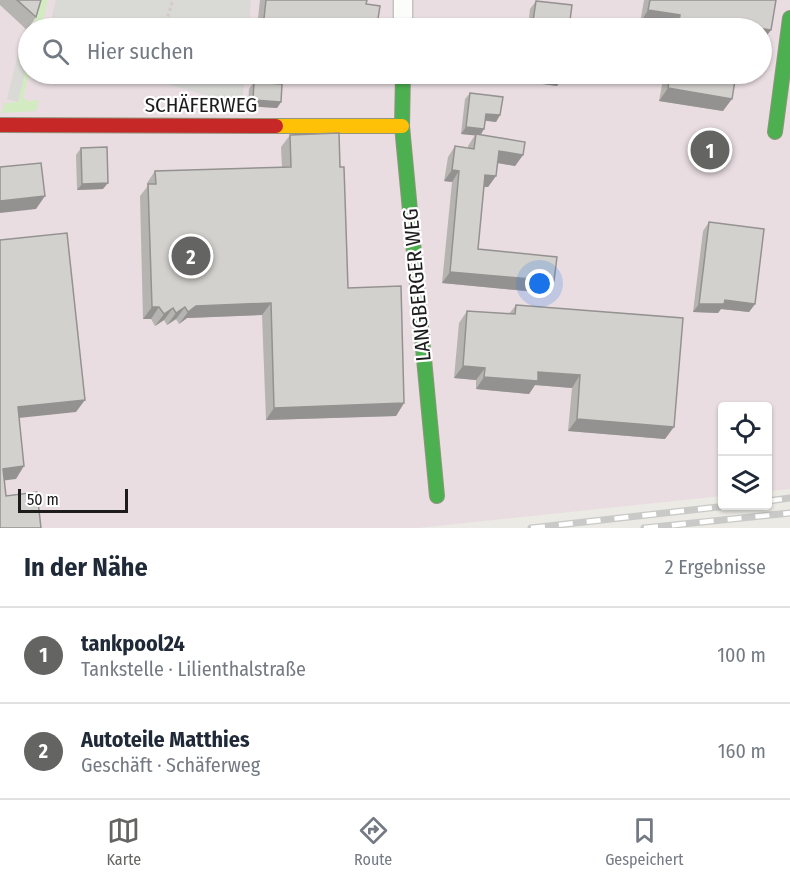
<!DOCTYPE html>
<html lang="de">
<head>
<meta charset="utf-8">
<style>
  body { margin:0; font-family:"Fira Sans Condensed",sans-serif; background:#f6f6f7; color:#1f2937 }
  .controls { position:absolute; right:18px; bottom:18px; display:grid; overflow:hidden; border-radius:6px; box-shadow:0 2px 4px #0004 }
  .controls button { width:54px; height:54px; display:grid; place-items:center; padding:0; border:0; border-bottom:2px solid #e0e1e3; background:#fff; color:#1f2937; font:30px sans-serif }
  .scale { position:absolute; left:18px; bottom:15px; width:110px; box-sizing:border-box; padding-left:6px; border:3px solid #1c1c1c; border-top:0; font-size:16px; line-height:21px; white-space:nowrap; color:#1c1c1c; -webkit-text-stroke:4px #fff; paint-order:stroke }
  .you { position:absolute; left:540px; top:284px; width:21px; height:21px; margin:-15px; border:4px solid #fff; border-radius:50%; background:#1a73e8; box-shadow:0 0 0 9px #1a73e833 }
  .badge { display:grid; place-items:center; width:39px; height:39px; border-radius:50%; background:#646462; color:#fff; font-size:20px; font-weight:700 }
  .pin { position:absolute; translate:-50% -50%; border:3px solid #fff; box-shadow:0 2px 6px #0006 }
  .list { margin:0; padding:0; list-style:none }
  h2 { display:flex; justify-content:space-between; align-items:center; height:78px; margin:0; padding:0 24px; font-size:26px }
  h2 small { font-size:20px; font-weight:400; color:#747a83 }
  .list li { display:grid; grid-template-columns:39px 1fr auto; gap:18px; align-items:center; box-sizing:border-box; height:96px; padding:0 24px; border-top:2px solid #e0e1e3 }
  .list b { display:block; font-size:22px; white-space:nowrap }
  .list p { margin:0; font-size:20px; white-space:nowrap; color:#747a83 }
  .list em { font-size:20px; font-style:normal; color:#747a83 }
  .icon { flex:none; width:33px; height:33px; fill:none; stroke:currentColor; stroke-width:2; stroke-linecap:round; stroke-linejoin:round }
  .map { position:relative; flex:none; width:790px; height:528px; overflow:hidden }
  .search { position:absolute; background:#fff; box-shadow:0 2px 4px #0004; left:18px; right:18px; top:18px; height:66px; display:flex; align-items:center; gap:15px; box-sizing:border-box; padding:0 21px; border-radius:33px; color:#747a83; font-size:22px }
  .sheet { height:270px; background:#fff }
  nav { display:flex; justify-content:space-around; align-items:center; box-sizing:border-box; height:84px; border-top:2px solid #e0e1e3; background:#fff; font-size:16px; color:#747a83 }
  nav a { display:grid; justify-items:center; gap:3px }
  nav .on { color:#646462 }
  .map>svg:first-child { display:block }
  .industrial { fill:#e9dde2; fill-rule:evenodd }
  .grass { fill:#d2ebc1 }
  .parking { fill:#d9d9d6 }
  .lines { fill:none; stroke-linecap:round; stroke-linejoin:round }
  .street-casing { stroke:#c3c3c0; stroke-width:21 }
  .fast-casing { stroke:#90957c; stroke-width:16 }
  .slow-casing { stroke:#90957c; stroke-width:16 }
  .jam-casing { stroke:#90957c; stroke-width:16 }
  .path { stroke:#d7c9c3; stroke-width:3; stroke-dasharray:3 3; stroke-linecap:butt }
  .street { stroke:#fcfcfb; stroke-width:18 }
  .fast { stroke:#4caf50; stroke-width:14 }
  .slow { stroke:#ffc107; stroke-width:14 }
  .jam { stroke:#c62828; stroke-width:14 }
  .rail-casing { stroke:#c9c9c8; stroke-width:7 }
  .rail { stroke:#fff; stroke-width:4.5; stroke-dasharray:14; stroke-linecap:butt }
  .wall { fill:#b5b4b0 }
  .shaded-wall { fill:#949290 }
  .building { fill:#d3d1cd; stroke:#949290; stroke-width:1.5 }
  .labels { text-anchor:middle; stroke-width:4.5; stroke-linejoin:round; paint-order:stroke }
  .street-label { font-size:21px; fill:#1c1c1c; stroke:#fff }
</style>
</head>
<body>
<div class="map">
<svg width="790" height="528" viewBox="0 0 790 528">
  <rect width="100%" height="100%" fill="#ebeae4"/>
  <path class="industrial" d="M0,0h790v489l-22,2v-85h-46v90l-304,32h-418zM28,28h734v46h-734z"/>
  <g class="grass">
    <path d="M40,0h8l-7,28h-5l-2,-5z"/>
    <path d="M28,60l1,14 -6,24 5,3 11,-1 -3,11 -35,2 4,-10 13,-1z"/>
  </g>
  <g class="parking">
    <path d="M56,0h195l-2,28h-200z"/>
    <path d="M25,25l11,2 -8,1v32l-10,42 -11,-3z"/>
    <path d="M134,74h111l-3,32z"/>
  </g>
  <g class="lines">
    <defs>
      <path id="street" d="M403,28v-28"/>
      <g id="fast">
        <path d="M403,74l-1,52 35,370"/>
        <path d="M775,132l15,-114"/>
      </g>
      <path id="slow" d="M276,126h126"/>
      <path id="jam" d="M0,125l276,1"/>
    </defs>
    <use href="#street" class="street-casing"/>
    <use href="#fast" class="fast-casing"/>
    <use href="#slow" class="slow-casing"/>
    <use href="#jam" class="jam-casing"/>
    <path class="path" d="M164,28l9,-28"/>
    <use href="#street" class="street"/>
    <use href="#fast" class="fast"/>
    <use href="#slow" class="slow"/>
    <use href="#jam" class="jam"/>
    <defs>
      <g id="rail">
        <path d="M768,501l22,-3"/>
        <path d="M531,528l196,-22"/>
        <path d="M644,528l146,-15"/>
      </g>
    </defs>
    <use href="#rail" class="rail-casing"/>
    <use href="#rail" class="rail"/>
  </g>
  <g class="wall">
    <path d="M0,0h41l-5,17 -9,13 -27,-25z"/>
    <path d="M260,0h107l-1,4 9,24h-118z"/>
    <path d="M644,0h132l-14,42v-14h-91h1l-32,-5z"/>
    <path d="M536,1l33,27h-41l2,-19z"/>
    <path d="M522,74h41l-6,12 -36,-5z"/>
    <path d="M664,74h72l-13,37 -64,-10z"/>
    <path d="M254,82l27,20 -4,6 -29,-2 1,-17z"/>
    <path d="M470,93l30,22 -4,7 -10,-1 -6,14 43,20 -8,11 -17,-3 -2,13 -8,11h-4l-6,62 76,32 -8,12 -104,-10 10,-101 -8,-1 4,-24 7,-11 13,2v-2l7,-11 -14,-1 4,-35z"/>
    <path d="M290,135l50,32 8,121 56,115 -8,13 -130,4 -4,-105 -75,3 -8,6 -3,-5 -9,6 -3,-5 -9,6 -4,-7h-8l-3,-123 7,-9v-4l8,-12 127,-4 -1,-20z"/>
    <path d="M81,148l22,41 -26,1 -1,-35z"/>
    <path d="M709,222l46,82 -6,8 -28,-3 -3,4 -25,-1 10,-81z"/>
    <path d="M516,305l149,134 -97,-8 4,-43 -37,-3 -6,9 -53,-5v-9l-22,-2 5,-55 8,-12 42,3z"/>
  </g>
  <g class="shaded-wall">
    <path d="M648,10l32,5 -8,13 -32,-5z"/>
    <path d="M744,26l27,4 -9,12v-14h-20z"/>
    <path d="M309,74h18l-1,1z"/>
    <path d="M526,74h9l28,3 -6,9 -36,-5z"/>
    <path d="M668,88l64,11 -9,12 -64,-10z"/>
    <path d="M253,100l28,2 -4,6 -29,-2z"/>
    <path d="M486,114l14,1 -4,7 -14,-2z"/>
    <path d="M466,127l18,2 -4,7 -19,-2z"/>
    <path d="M499,151l24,4 -8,11 -23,-4z"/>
    <path d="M452,170l7,1 -7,11 -8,-1z"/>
    <path d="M485,175l11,1 -8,11 -11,-1z"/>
    <path d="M108,183l-5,6 -26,1 5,-6z"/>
    <path d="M45,196l-9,13 -36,4v-12z"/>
    <path d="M450,272l104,9 -8,12 -104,-10z"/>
    <path d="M725,300l30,4 -6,8 -28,-3 -3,4 -25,-1 6,-8z"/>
    <path d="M271,303l-9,12 -75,3 -8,6 9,-12 8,-6z"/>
    <path d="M152,307h7l-8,12h-8z"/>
    <path d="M185,307l-9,12 -9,6 9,-12z"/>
    <path d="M173,308l-9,12 -9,6 9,-12z"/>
    <path d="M463,366l22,2 -9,12 -22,-2z"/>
    <path d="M538,372l42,3 -8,13 -37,-3 -6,9 -53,-5 8,-12z"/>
    <path d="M85,400l-9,12 -67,7 9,-12z"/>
    <path d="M404,403l-8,13 -130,4 8,-12z"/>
    <path d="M577,419l97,8 -9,12 -97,-8z"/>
    <path d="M24,466l-8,13 -16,2 3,-12z"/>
  </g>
  <g class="building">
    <path d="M17,0h24l-5,17z"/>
    <path d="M266,0h101l-1,4 14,2 -3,19 -4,-1 -1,4h-109z"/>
    <path d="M650,0h126l-5,30 -27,-4v2h-66l2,-13 -32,-5z"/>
    <path d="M536,1l36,4 -3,23h-37z"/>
    <path d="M535,74h28v3z"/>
    <path d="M670,74h66l-4,25 -64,-11z"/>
    <path d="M254,82l28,2 -1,18 -28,-2z"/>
    <path d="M470,93l33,4 -3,18 -14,-1 -2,15 -18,-2z"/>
    <path d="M339,133l1,34h4l4,121 53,-2 3,117 -130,5 -3,-105 -75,3 -8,6 -3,-5 -9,6 -3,-5 -9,6 -5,-7h-7l-4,-123h8l-1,-13 136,-4 -1,-32z"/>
    <path d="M476,134l49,8 -2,13 -24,-4 -3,25 -11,-1 -7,74 79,8 -3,24 -104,-9 9,-101 -7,-1 3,-24 19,3z"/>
    <path d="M107,147l1,36 -26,1 -1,-36z"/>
    <path d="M41,163l4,33 -45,5v-34z"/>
    <path d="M709,222l55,7 -9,75 -30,-4 -1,4h-25z"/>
    <path d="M67,233l18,167 -67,7 6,59 -21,3 3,27 31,-4 4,36h-41v-288z"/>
    <path d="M516,305l167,13 -9,109 -97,-8 3,-44 -42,-3v9l-54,-4 1,-9 -22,-2 4,-55 48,3z"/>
  </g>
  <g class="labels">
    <g class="street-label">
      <text x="201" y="112">SCHÄFERWEG</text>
      <text transform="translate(417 285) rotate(-95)" y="7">LANGBERGER WEG</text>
    </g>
  </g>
</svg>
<div class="controls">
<button><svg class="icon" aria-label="locate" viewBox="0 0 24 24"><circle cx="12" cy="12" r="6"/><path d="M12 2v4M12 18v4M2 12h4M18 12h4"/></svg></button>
<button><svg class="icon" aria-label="layers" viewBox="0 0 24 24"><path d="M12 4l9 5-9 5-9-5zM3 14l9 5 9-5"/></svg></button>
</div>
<div class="scale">50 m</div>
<div class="you"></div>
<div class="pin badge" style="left:710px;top:150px">1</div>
<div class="pin badge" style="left:191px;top:256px">2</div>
<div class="search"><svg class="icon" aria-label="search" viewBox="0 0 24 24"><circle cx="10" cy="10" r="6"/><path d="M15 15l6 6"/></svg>Hier suchen</div>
</div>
<section class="sheet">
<h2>In der Nähe<small>2 Ergebnisse</small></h2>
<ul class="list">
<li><span class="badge">1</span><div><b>tankpool24</b><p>Tankstelle · Lilienthalstraße</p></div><em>100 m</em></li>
<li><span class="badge">2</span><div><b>Autoteile Matthies</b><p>Geschäft · Schäferweg</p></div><em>160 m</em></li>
</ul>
</section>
<nav>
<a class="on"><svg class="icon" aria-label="map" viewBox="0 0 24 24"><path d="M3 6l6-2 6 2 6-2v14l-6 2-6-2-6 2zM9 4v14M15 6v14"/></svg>Karte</a>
<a><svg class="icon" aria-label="directions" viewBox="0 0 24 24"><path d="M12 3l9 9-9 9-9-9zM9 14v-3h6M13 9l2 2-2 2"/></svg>Route</a>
<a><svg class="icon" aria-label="saved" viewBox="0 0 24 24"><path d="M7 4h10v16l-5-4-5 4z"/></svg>Gespeichert</a>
</nav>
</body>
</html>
